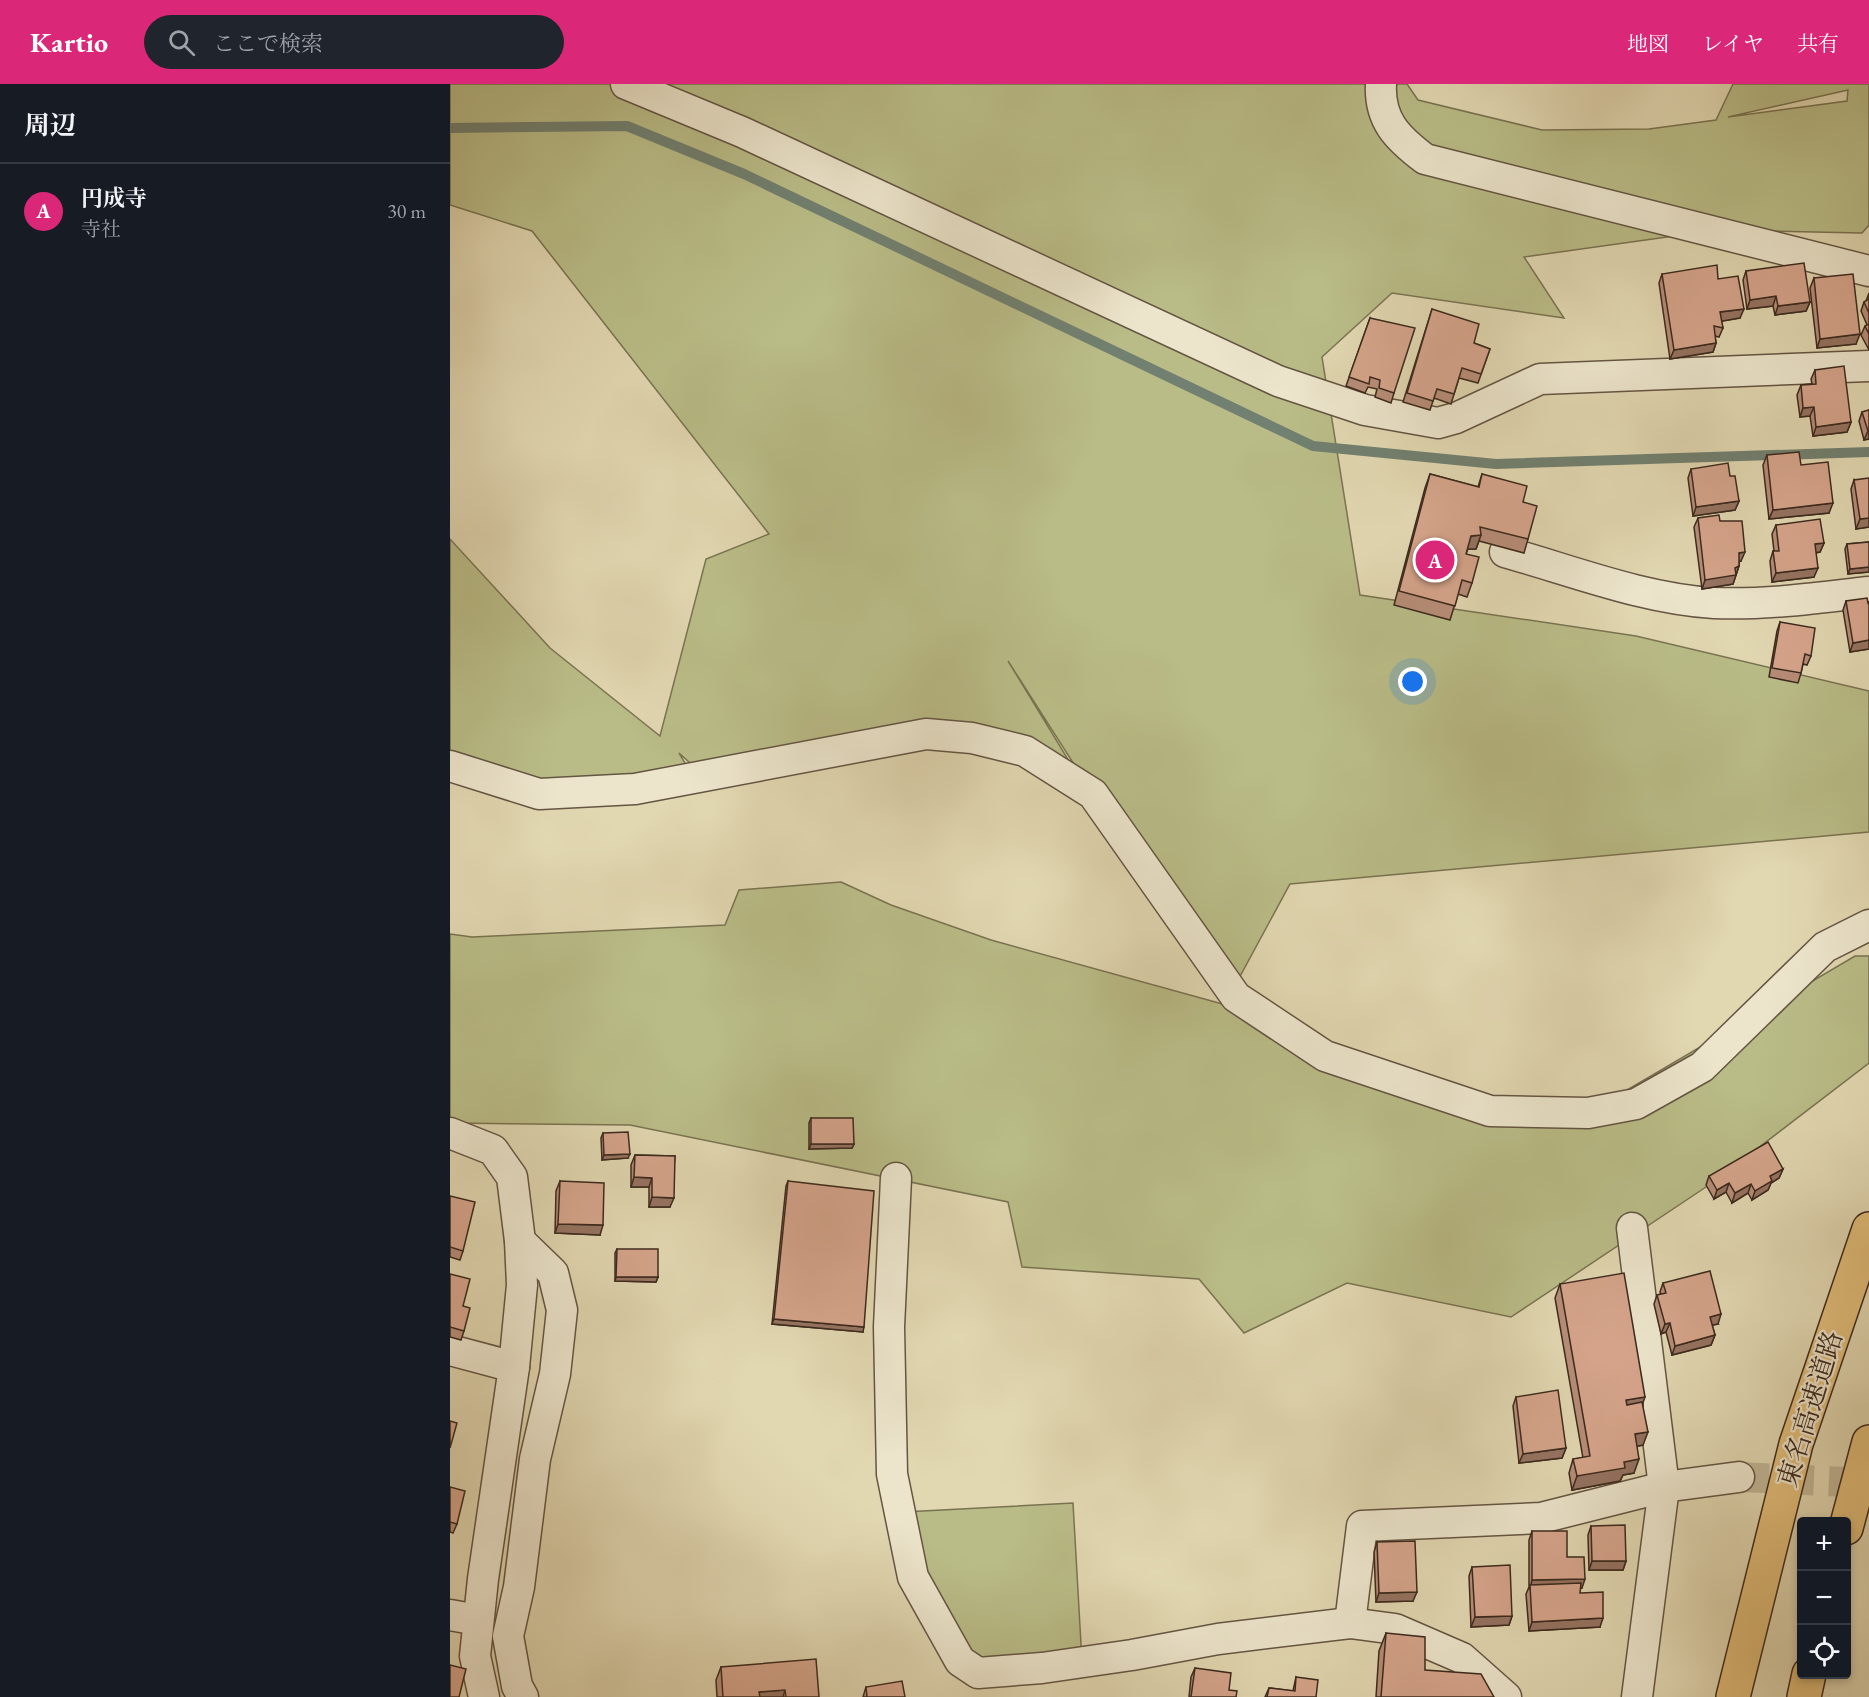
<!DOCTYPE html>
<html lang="ja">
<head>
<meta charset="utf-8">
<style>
  body { margin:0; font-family:"EB Garamond","Noto Serif JP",serif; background:#20242c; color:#f1f3f6 }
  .controls { position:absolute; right:18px; bottom:18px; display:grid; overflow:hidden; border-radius:6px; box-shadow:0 3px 9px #0003 }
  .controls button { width:54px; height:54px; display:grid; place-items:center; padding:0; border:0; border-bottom:2px solid #363941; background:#171b24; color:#f1f3f6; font:30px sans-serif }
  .you { position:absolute; left:963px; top:598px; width:21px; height:21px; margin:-15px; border:4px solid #fff; border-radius:50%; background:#1a73e8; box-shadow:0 0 0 9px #1a73e833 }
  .badge { display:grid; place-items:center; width:39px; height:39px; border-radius:50%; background:#db2777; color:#fff; font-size:20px; font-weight:700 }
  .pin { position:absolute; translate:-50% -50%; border:3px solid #fff; box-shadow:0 2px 6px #0006 }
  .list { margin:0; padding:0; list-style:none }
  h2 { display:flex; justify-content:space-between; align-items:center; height:78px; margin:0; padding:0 24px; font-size:26px }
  h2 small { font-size:20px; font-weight:400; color:#9ea1a6 }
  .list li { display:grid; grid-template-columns:39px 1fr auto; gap:18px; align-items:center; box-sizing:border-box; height:96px; padding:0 24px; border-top:2px solid #363941 }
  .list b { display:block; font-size:22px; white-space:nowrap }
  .list p { margin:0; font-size:20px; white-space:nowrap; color:#9ea1a6 }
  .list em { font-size:20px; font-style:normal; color:#9ea1a6 }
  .icon { flex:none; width:33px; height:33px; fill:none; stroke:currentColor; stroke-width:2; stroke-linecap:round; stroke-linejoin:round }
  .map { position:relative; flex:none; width:1419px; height:1613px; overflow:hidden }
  header { display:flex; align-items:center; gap:36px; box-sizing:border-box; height:84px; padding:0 30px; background:#db2777; color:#fff }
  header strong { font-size:28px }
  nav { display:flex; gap:33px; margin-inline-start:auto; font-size:21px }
  .search { width:420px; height:54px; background:#20242c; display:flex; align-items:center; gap:15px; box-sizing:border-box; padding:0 21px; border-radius:33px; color:#9ea1a6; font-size:22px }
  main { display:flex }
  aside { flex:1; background:#171b24 }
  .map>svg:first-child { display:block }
  .green { fill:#b9bc87; stroke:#7a7352; stroke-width:1.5; fill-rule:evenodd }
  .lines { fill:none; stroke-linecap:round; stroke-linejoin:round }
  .stream { stroke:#718070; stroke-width:10 }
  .street-tunnel { stroke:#c0b494; stroke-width:30; stroke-dasharray:30 15; stroke-linecap:butt }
  .street-casing { stroke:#655543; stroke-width:33 }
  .highway-casing { stroke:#3c2a1e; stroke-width:36 }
  .street { stroke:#ece5cc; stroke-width:30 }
  .highway { stroke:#e0bc78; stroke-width:33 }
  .wall { fill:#b78d78; stroke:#3c2a1e; stroke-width:1.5 }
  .shaded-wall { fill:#957361; stroke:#3c2a1e; stroke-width:1.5 }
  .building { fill:#d5a48b; stroke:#3c2a1e; stroke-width:1.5 }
  .labels { text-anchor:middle; stroke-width:4.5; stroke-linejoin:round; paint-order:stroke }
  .street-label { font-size:27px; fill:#3c2a1e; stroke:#ece5cc }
</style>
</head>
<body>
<header>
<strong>Kartio</strong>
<div class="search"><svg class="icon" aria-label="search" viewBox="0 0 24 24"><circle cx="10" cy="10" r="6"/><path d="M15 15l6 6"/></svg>ここで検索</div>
<nav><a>地図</a><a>レイヤ</a><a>共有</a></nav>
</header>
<main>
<aside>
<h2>周辺<small></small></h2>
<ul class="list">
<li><span class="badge">A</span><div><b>円成寺</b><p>寺社</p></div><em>30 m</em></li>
</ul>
</aside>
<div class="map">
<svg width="1419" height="1613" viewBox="0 0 1419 1613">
  <rect width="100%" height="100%" fill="#e1d7b1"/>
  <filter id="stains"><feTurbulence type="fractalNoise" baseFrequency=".00333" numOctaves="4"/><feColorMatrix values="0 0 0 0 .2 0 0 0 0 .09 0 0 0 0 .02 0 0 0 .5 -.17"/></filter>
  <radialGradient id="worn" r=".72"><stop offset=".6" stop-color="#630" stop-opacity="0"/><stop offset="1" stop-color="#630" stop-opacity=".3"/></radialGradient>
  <g class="green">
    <path d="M0,0h957l11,16 124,30 107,-1 67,-9 17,-36h136v141l-7,8 -145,-3 -193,27 40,61 -172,-25 -70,64 38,238 276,41 233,55v141l-579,52 -58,107 -139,-197 -85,-133 78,128 -157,-60 -229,43 -21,-19 15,25 -155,16 -89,-36v-219l100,109 110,88 46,-177 63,-25 -237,-303 -82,-26zM1398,6l-1,11 -119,16z"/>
    <path d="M391,798l50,23 100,35 246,68 253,103 98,2 267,-157h14v107l-154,118 -204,136 -164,-34 -103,50 -45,-54 -177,-12 -14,-65 -378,-77 -180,-2v-189l22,3 253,-12 14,-35z"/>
    <path d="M623,1419l9,159 -112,6 -18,-20 -48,-136z"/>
  </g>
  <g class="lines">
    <path class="stream" d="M0,44l177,-2 117,48 569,272 183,18 373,-12"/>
    <path class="street-tunnel" d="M1289,1393l130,6"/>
    <defs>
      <g id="street">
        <path d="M176,0l116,48 536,249 87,29 73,13 18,-5 84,-39 329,-13"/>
        <path d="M931,0c-2,36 16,54 44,75l444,112"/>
        <path d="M1055,468c68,19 139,47 209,51 52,2 103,-5 155,-11"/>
        <path d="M0,682l89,28 96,-5 291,-55 46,4 53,13 68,43 143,203 89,59 165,55 98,2 48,-9 66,-37 123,-120 44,-22"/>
        <path d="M0,1049l43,17 19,27 8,64 2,44 -8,82 -31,212 -8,77 9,41"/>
        <path d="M446,1094l-7,149 3,147 21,103 47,84 18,12 64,-5 90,-13 86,-16 132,-16 45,6 67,29 44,39"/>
        <path d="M1182,1144l32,259 -27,210"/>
        <path d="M70,1157l33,32 9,37 -7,64 -20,85 -16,128 -11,49 9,50 6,11"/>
        <path d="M0,1266l64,17"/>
        <path d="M0,1531l28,5"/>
        <path d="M900,1539l12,-97 179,-8 123,-31 75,-10"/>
      </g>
      <g id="highway">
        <path d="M1396,1444l23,-86"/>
        <path d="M1283,1613l63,-253 73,-215"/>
        <path d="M1354,1613l5,-23"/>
      </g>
    </defs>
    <use href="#street" class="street-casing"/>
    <use href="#highway" class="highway-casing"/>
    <use href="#street" class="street"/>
    <use href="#highway" class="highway"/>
  </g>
  <g class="wall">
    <path d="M1296,187l64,31 -4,9 -31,4 -2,-9 -26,3 -4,-29z"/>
    <path d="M1212,190l56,5 22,39 -19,3 2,7 -4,9 -4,-1 1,7 -3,9 -43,7 -11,-76z"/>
    <path d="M1364,194l42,66 -39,4 -7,-60z"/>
    <path d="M1419,209v57l-8,-15 4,-9 2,-1 -6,-14 3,-9 2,-1z"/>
    <path d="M982,225l42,34 16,6 -12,34 -19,-5 -8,26 -17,-6 -4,12 -27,-8z"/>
    <path d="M920,234l24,75 -3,10 -16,-6 2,-8 -9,-2 -3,6 -19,-7z"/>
    <path d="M1365,286l36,52 -4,10 -34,4 -3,-20 -10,1 -3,-22 4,-10 11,-1 -1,-5z"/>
    <path d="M1419,326v29l-5,1 -5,-19 3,-9z"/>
    <path d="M1317,371l34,10 28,48 -60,6 -6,-54z"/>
    <path d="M1241,385l39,7 9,25 -4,9 -42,6 -5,-38z"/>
    <path d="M980,390l48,13 4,-13 41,28 5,37 -4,14 -45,-12 -3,8h-8l-2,5 6,29 -5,14 -9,-3 -8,26 -56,-15 31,-117z"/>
    <path d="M1404,396l15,47 -13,2 -5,-40z"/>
    <path d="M1248,434l22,3 21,40 -2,1v4l-6,18 -31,5 -8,-62z"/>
    <path d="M1326,441l48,18 -4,9 -4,1 -2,24 -42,5 -2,-21 3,-10h1l-2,-17z"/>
    <path d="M1419,458v30l-21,2 -3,-25 2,-5z"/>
    <path d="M1396,517l23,1v47l-19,3 -7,-42z"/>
    <path d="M1330,538l31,34 -4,9 -4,-1 -2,9 -3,10 -29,-6 8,-46z"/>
    <path d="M361,1034l43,26 -2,4 -43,1v-26z"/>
    <path d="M153,1049l25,25 -26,2 -1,-22z"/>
    <path d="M185,1071l40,1 -5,51h-21v-20h-18v-22z"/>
    <path d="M1333,1085l-4,9 -8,5 -3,7 -16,10 -4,-7 -16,10 -6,-11 -12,7 -8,-14 3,-9z"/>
    <path d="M110,1097l40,54 -45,-2 1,-42z"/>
    <path d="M338,1097l75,151 -91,-8 14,-138z"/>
    <path d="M0,1112l13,55 -3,9 -10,-3z"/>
    <path d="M167,1165l41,28 -2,5 -41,-1v-28z"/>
    <path d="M0,1190l13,32 1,25 -3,9 -11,-3z"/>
    <path d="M1213,1199l55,41 -6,1 3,10 -4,10 -39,10 -6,-23 -5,2 -7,-30 3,-9 4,-1 -1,-2z"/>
    <path d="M1110,1200l83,119v42l-6,1 -3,27 -11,2 -3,6 -48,9 -3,-17 4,-14 10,-1 -28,-160z"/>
    <path d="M1066,1313l50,51 -4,10 -43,5 -6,-57z"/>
    <path d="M0,1403l7,37 -4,9 -3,-1z"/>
    <path d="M1141,1442l35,35 -3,9h-34l-1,-35z"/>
    <path d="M1082,1447l35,26 15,31 -2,1v4l20,34 -71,4 -3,-37 3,-7v-47z"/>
    <path d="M927,1458l36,59 -37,1 -2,-50z"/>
    <path d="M1022,1483l40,49 -3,9 -38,2 -2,-51z"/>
    <path d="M936,1549l39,37 69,27h-118l3,-46z"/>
    <path d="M271,1583l98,30h-102l-1,-17z"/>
    <path d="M745,1584l34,22 7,7h-47l2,-20z"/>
    <path d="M846,1593l20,20h-51l4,-9 24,3z"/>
    <path d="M416,1603l39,10h-42z"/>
  </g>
  <g class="shaded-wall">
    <path d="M1326,212l-3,10 -26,3 3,-9z"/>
    <path d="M1360,218l-4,9 -31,4 3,-9z"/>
    <path d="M1294,225l-4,9 -23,4 3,-10z"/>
    <path d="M1410,250l-4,10 -39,4 3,-9z"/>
    <path d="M1266,259l-3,9 -43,7 4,-9z"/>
    <path d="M1364,323l-4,9 -10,1 3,-9z"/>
    <path d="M1401,338l-4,10 -34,4 3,-9z"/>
    <path d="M1418,347h1v8l-5,1z"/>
    <path d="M1289,417l-4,9 -42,6 3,-9z"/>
    <path d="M1383,419l-4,10 -60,6 4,-9z"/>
    <path d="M1419,434v9l-13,2 4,-10z"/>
    <path d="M1031,451l-5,14h-10l5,-13z"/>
    <path d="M1374,459l-4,9 -9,1 4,-9z"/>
    <path d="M1295,468l-4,9 -6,1 4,-9z"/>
    <path d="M1289,482l-6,18 -31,5 3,-9z"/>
    <path d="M1419,483v5l-21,2 2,-5z"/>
    <path d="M1368,484l-4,9 -42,5 4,-9z"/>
    <path d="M1419,556v9l-19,3 3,-9z"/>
    <path d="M361,1060h43l-2,4 -43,1z"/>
    <path d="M180,1070l-2,4 -26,2 2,-5z"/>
    <path d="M1333,1085l-4,9 -8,5 -3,7 -16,10 3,-9 15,-15z"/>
    <path d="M184,1093l18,1 -3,9h-18z"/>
    <path d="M1279,1099l-3,9 -12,7 3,-9z"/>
    <path d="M1301,1100l-3,9 -16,10 3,-10z"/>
    <path d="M202,1113l22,1 -4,9h-21z"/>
    <path d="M108,1140l45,1 -3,10 -45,-2z"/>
    <path d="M166,1193h42l-2,5 -41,-1z"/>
    <path d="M1271,1230l-3,10 -11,2 3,-9z"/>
    <path d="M324,1235l90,8 -1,5 -91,-8z"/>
    <path d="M1220,1239l-4,9 -5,2 4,-10z"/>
    <path d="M1265,1251l-4,10 -39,10 3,-9z"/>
    <path d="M1195,1313l-5,14 -19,3 5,-14z"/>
    <path d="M1198,1348l-5,13 -13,3 5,-14z"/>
    <path d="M1116,1364l-4,10 -43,5 4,-9z"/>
    <path d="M1189,1375l-5,14 -11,2 -3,6 -48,9 5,-14 47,-14z"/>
    <path d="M1142,1477h34l-3,9h-34z"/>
    <path d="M1135,1495l-3,9 -52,1 2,-9z"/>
    <path d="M967,1508l-4,9 -37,1 3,-9z"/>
    <path d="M1062,1532l-3,9 -38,2 4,-10z"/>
    <path d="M1153,1534l-3,9 -71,4 3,-9z"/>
    <path d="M335,1606l-2,7h-25l1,-5z"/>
  </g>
  <g class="building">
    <path d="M1354,179l6,39 -32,4 -2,-10 -26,4 -4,-29z"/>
    <path d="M1267,181l1,14 20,-3 6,33 -24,3 3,16 -9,-2 2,17 -42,7 -12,-76z"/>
    <path d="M1403,190l7,60 -40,5 -6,-61z"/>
    <path d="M1419,215v14l-5,-11z"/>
    <path d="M982,225l47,15 -5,19 16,6 -9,25 -19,-6 -8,26 -17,-5 -4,12 -26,-8z"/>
    <path d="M920,234l45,10 -21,65 -15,-5 1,-8 -10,-3 -1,7 -20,-7z"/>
    <path d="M1419,240v10l-4,-8z"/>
    <path d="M1394,282l7,56 -35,5 -2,-20 -11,1 -2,-23 15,-1 -1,-14z"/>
    <path d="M1419,326v21h-1l-6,-19z"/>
    <path d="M1349,368l2,13 27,-3 5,41 -60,7 -6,-55z"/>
    <path d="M1278,379l2,13h5l4,25 -43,6 -5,-38z"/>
    <path d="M980,390l49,13 3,-13 45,12 -4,16 14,4 -9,33 -48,-12 1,8 -10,1 -5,18 13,3 -7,26 -10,-3 -7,26 -56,-15z"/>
    <path d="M1419,394v40l-9,1 -6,-39z"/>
    <path d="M1269,431l1,6h22l3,31 -6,1v13l-4,2 1,7 -31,5 -7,-62z"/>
    <path d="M1370,435l4,24 -9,1 3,24 -42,5 -3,-22h6l-3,-26z"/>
    <path d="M1419,458v25l-19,2 -3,-25z"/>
    <path d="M1417,514l1,5 1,-1v38l-16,3 -7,-42z"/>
    <path d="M1330,538l35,6 -4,28 -6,-2 -4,19 -29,-5z"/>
    <path d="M361,1034h42l1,26h-43z"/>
    <path d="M178,1048l2,22 -26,1 -1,-22z"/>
    <path d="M1318,1058l15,27 -13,7 2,5 -17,10 -4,-7 -16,9 -6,-10 -12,7 -8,-14z"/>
    <path d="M185,1071l40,1 -1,42 -22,-1v-19l-18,-1z"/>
    <path d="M110,1097l44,2 -1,42 -45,-1z"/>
    <path d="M338,1097l86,10 -10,136 -90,-8z"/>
    <path d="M0,1112l25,6 -12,49 -13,-4z"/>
    <path d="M167,1165h41v28h-42z"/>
    <path d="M1260,1187l11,43 -11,3 5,18 -40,11 -5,-23 -5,1 -8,-29 9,-2 -3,-10z"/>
    <path d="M1174,1189l21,124 -19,3 1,5 15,-3 6,30 -13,2 4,25 -15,3 1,6 -48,8 -4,-17 17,-3 -30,-172z"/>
    <path d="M0,1190l20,5 -7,27 7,2 -6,23 -14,-4z"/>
    <path d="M1108,1306l8,58 -43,6 -7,-57z"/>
    <path d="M0,1337l7,2 -7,25z"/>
    <path d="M0,1403l15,4 -8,33 -7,-2z"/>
    <path d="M1175,1441l1,36h-34l-1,-35z"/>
    <path d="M1082,1447h35v26h17l1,22 -53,1z"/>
    <path d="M965,1457l2,51 -38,1 -2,-51z"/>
    <path d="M1060,1481l2,51 -37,1 -3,-50z"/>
    <path d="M1131,1499l-1,10 23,-1v26l-71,4 -2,-37z"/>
    <path d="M936,1549l39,4v33l56,4 13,23h-113z"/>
    <path d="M366,1575l3,38h-33l-1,-7 -26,2 1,5h-37l-2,-30z"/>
    <path d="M0,1581l16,4 -7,28h-9z"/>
    <path d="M745,1584l36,5 -2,17 8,1 -1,6h-45z"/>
    <path d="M846,1593l22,3 -2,17h-49l2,-9 26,3z"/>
    <path d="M452,1597l3,16h-38l-1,-10z"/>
  </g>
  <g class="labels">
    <g class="street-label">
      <text transform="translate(1360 1325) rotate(-73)" y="9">東名高速道路</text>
    </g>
  </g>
  <rect width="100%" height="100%" filter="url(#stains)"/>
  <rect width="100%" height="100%" fill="url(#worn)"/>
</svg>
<div class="controls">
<button>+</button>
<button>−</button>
<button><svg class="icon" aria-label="locate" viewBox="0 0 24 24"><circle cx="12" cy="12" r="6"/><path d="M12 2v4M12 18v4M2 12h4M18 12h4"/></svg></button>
</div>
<div class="you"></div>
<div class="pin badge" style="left:985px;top:476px">A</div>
</div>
</main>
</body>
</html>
